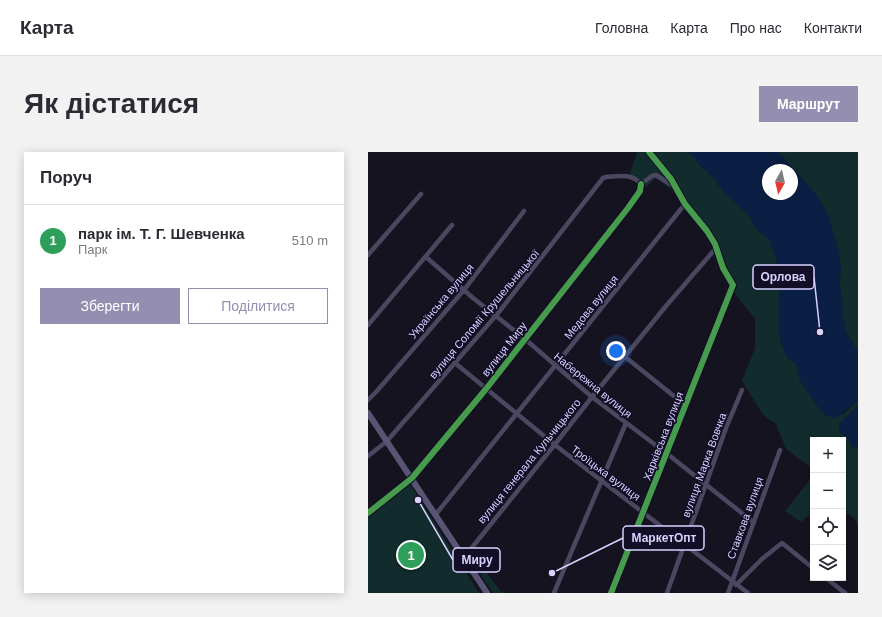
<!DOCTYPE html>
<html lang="uk">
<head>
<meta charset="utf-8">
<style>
  body { margin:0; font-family:Helvetica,sans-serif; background:#f2f2f3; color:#2b2b33 }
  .controls { position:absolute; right:12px; bottom:12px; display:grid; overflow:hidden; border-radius:0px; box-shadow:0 2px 10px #0003 }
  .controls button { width:36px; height:36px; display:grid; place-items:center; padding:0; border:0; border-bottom:1px solid #e1e1e2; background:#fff; color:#2b2b33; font:20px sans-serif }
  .compass { position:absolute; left:394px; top:12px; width:36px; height:36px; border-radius:50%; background:#fff; box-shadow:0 2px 10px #0003; rotate:188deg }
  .you { position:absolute; left:248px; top:199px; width:14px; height:14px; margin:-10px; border:3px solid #fff; border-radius:50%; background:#1a73e8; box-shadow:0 0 0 6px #1a73e833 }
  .badge { display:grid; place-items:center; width:26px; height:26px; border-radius:50%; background:#948fb1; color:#fff; font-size:13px; font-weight:700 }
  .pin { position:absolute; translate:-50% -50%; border:2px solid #fff; box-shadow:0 1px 4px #0006 }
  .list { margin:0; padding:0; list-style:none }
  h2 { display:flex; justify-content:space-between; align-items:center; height:52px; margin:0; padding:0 16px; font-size:17px }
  h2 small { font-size:13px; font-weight:400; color:#7c7c81 }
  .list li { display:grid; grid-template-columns:26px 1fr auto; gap:12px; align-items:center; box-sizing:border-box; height:72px; padding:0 16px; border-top:1px solid #e1e1e2 }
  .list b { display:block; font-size:15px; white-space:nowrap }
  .list p { margin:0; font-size:13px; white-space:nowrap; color:#7c7c81 }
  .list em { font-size:13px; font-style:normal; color:#7c7c81 }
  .actions { display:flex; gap:8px; padding:12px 16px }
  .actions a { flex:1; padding:9px 0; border:1px solid #948fb1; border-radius:0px; text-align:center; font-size:14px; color:#948fb1 }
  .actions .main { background:#948fb1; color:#fff }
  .icon { flex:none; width:22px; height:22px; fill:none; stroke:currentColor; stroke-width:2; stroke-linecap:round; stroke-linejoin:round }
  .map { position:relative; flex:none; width:490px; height:441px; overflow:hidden; border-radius:0px }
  header { display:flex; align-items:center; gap:24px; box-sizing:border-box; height:56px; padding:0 20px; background:#fff; border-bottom:1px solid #e1e1e2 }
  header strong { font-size:19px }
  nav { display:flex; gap:22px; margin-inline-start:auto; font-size:14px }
  .intro { display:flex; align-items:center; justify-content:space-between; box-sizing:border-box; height:96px; padding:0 24px }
  h1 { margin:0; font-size:28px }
  .button { padding:10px 18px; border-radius:0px; background:#948fb1; color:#fff; font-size:14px; font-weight:700 }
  main { display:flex; gap:24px; padding:0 24px }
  aside { flex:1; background:#fff; border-radius:0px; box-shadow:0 2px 10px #0003 }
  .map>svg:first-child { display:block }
  .green { fill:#122c2d }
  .water { fill:#0b1f44; fill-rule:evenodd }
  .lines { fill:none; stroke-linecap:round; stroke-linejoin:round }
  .street { stroke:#4a4861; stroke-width:4.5 }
  .secondary { stroke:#575474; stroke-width:6 }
  .cycleway-casing { stroke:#120e25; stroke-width:8 }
  .cycleway { stroke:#469c4c; stroke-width:6 }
  .labels { text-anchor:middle; stroke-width:3.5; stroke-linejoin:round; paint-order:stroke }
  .street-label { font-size:11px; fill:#d8d2ff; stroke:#120e25 }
  .leader { fill:none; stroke:#d8d2ff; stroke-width:1.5 }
  .callout-dot { fill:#d8d2ff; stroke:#120e25; stroke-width:1.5 }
  .callout { fill:#120e25; stroke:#d8d2ff; stroke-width:1.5 }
  .callout-label { font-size:12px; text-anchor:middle; font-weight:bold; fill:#d8d2ff }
</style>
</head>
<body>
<header>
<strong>Карта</strong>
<nav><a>Головна</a><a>Карта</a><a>Про нас</a><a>Контакти</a></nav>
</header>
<div class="intro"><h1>Як дістатися</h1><a class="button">Маршрут</a></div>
<main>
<aside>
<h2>Поруч<small></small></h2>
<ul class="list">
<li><span class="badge" style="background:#2e9e5b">1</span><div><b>парк ім. Т. Г. Шевченка</b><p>Парк</p></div><em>510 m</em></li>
</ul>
<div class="actions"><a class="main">Зберегти</a><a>Поділитися</a></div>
</aside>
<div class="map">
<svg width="490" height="441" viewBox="0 0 490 441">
  <rect width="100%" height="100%" fill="#161320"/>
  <g class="green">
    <path d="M269,0h51l8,6 1,4 20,19 7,11 20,19 3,2 12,19 7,4 5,5 1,6 8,23 -5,11 4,6 2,56 7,15 8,5 4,17 7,10 36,24 15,-14v6l-11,10 2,23 9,10v78l-4,-9 -11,-7v-71h-30v29l-27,-20 -10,-25 -12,-8 -22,-35 13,-33v-29l-29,-37 -11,-27 -3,-13 -38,-51 -19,-13 -8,9 -17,-13z"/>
    <path d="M409,0h81v200l-12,-19 -3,-14 -1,-21 -3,-18 2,-8 -6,-36 -40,-65 -13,-15z"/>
    <path d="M445,324v36l-12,10 -16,-11z"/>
    <path d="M42,332l69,109h-111v-77z"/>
    <path d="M118,419l15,21 3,-1v2h-11l-12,-18 1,-3z"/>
  </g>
  <g class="water">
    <path d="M320,0h89l5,4 34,38 12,20 11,39 2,19 -2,8 3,18 1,21 3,14 12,19v48l-22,18 -10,-2 -9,-10 -17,-26 -4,-17 -8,-5 -7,-15 -2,-11v-45l-4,-3 5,-14 -8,-23 -2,-1 1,-5 -5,-5 -7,-4 -12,-19 -3,-2 -20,-19 -2,-4 -4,-2 -1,-5 -20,-19 -1,-4zM400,18h24v24h-24z"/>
    <path d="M490,254v43l-6,-2 -3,-8 -10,-7v-8z"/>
  </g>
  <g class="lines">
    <g class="street">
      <path d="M273,32l11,-8 4,-1 19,12"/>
      <path d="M0,103l53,-61"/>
      <path d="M58,105l47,41 52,41 67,58 78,59 83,66"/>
      <path d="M0,173l84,-100"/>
      <path d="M256,204l61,49"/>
      <path d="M87,211l100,82 193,148"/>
      <path d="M0,248l8,-8 88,-102 60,-79"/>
      <path d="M0,304l19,-15 112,-129 104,-134 3,-1c14,-1 25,-4 35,7"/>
      <path d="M0,361l44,-35 74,-89 142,-181 12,-17 1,-7"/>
      <path d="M68,362l249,-310"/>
      <path d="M94,404l8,-6 82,-102 40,-51 74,-91 50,-58"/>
      <path d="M458,426l19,15"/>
      <path d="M368,433l26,-26 20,-16 31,25"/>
      <path d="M186,441l72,-170"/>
      <path d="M243,441l122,-308 -10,-17 -8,-24 -8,-13 -22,-27 -14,-25 -22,-27"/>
      <path d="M299,441l59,-165 16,-38"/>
      <path d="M360,441l52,-143"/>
    </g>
    <path class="secondary" d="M0,261l119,180"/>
    <defs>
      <g id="cycleway">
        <path d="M0,361l44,-35 74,-89 142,-181 12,-17 1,-7"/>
        <path d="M243,441l122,-308 -10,-17 -8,-24 -8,-13 -22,-27 -14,-25 -22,-27"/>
      </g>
    </defs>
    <use href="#cycleway" class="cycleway-casing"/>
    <use href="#cycleway" class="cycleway"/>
  </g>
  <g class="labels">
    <g class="street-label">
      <text transform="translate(73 149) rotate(-50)" y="4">Українська вулиця</text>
      <text transform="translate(223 155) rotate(-51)" y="4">Медова вулиця</text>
      <text transform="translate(116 162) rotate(-50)" y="4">вулиця Соломії Крушельницької</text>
      <text transform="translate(136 197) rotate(-52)" y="4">вулиця Миру</text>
      <text transform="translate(225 233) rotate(39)" y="4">Набережна вулиця</text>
      <text transform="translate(295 284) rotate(-69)" y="4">Харківська вулиця</text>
      <text transform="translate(161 309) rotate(-51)" y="4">вулиця генерала Кульчицького</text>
      <text transform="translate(336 313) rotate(-70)" y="4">вулиця Марка Вовчка</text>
      <text transform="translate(238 321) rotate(37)" y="4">Троїцька вулиця</text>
      <text transform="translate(377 366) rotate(-70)" y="4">Ставкова вулиця</text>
    </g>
  </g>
  <path class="leader" d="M452 180L446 125M184 421L255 386M50 348L85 408"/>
  <g class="callout-dot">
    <circle cx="452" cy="180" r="4"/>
    <circle cx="184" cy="421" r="4"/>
    <circle cx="50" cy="348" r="4"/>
  </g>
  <g class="callout">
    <rect x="385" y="113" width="61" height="24" rx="4"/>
    <rect x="255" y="374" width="81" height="24" rx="4"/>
    <rect x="85" y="396" width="47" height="24" rx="4"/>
  </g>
  <g class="callout-label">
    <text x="415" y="129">Орлова</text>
    <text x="296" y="390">МаркетОпт</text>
    <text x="109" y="412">Миру</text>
  </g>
</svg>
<div class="controls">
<button>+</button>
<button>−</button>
<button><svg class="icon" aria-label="locate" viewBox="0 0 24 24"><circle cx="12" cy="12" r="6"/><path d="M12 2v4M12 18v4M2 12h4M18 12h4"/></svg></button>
<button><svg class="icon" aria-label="layers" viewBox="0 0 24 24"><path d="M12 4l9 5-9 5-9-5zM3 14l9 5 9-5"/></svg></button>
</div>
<svg class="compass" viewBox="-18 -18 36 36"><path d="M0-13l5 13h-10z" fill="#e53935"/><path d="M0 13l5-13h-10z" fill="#7c7c81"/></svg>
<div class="you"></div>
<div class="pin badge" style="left:43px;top:403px;background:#2e9e5b">1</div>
</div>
</main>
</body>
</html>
